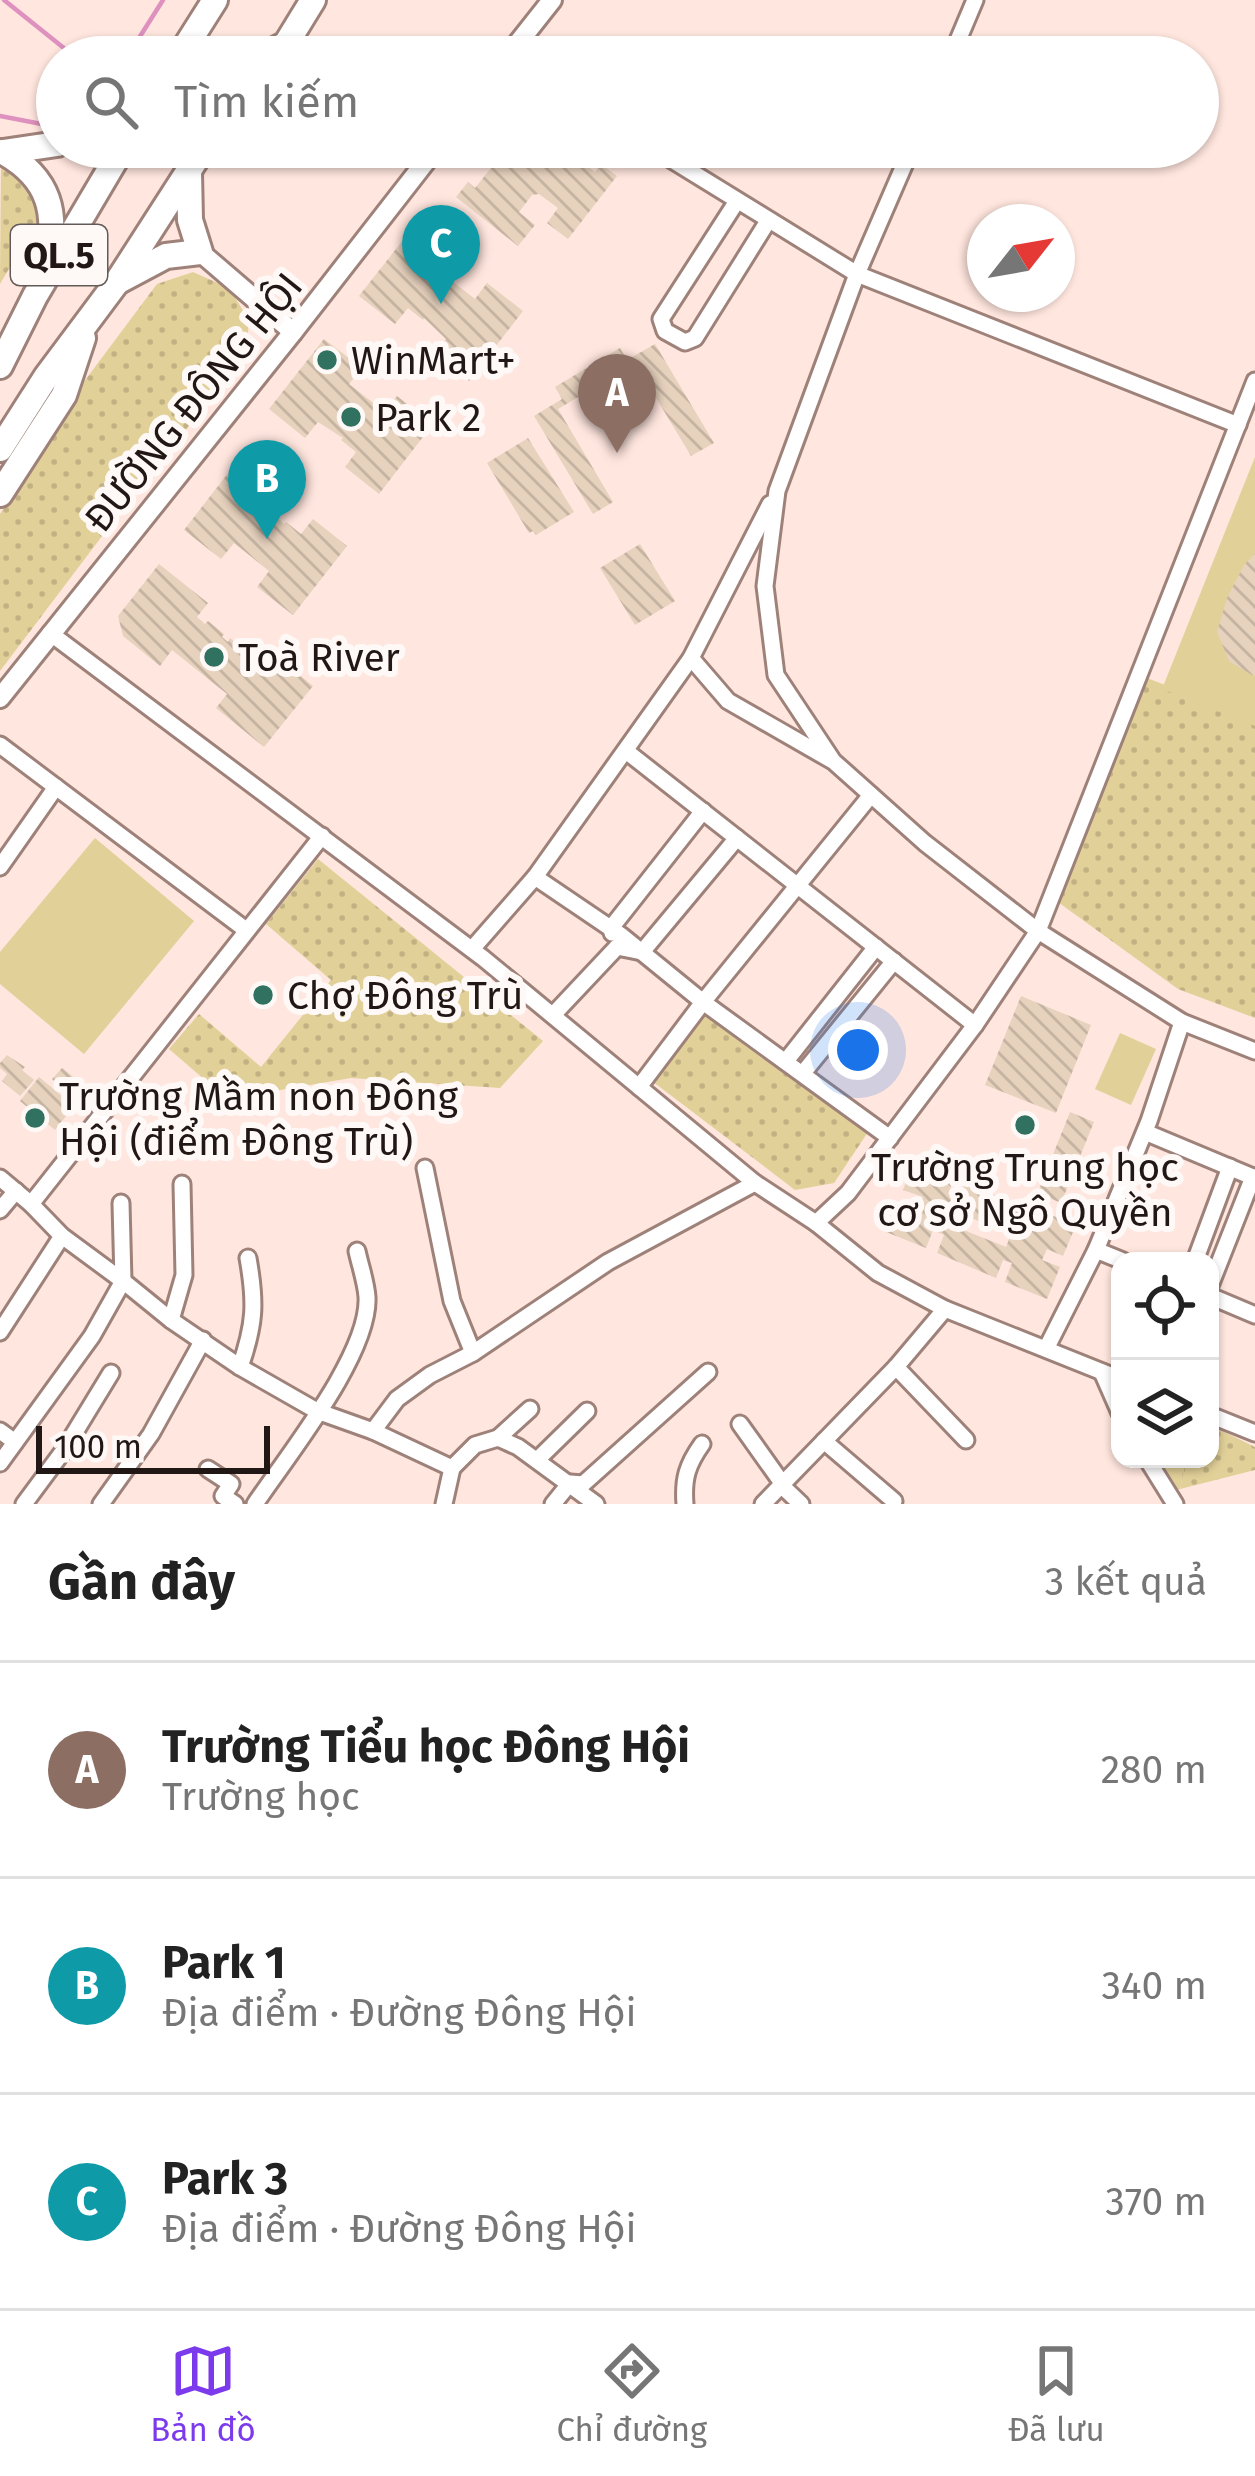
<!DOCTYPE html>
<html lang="vi">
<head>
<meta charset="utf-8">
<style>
  body { margin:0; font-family:"Fira Sans",sans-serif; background:#f2f2f2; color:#222 }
  .controls { position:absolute; right:36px; bottom:36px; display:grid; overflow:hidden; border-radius:24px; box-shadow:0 3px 9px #0004 }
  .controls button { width:108px; height:108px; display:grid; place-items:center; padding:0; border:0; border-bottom:3px solid #e0e0e0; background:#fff; color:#222; font:60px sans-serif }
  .compass { position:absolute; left:967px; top:204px; width:108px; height:108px; border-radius:50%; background:#fff; box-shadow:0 3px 9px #0004; rotate:59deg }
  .scale { position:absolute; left:36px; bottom:30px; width:234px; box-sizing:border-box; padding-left:12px; border:6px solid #211714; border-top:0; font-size:33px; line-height:42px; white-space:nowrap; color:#211714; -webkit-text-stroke:9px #fef8f6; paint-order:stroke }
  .you { position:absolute; left:858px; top:1050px; width:42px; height:42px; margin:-30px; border:9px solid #fff; border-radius:50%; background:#1a73e8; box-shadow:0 0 0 18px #1a73e833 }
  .badge { display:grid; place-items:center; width:78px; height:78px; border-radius:50%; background:#7c3aed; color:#fff; font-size:39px; font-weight:700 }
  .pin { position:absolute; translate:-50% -99px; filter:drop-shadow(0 3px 6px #0008) }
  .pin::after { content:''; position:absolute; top:63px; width:42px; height:36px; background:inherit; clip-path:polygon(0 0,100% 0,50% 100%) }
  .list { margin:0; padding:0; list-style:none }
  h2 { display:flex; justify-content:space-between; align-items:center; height:156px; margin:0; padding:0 48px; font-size:51px }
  h2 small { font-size:39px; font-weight:400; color:#767676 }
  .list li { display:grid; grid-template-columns:78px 1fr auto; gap:36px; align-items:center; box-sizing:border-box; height:216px; padding:0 48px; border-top:3px solid #e0e0e0 }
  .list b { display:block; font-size:45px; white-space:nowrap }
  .list p { margin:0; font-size:39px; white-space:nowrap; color:#767676 }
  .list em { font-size:39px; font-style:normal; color:#767676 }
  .icon { flex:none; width:66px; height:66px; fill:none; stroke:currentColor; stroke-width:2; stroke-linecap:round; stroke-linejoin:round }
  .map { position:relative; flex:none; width:1255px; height:1504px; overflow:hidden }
  .search { position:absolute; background:#fff; box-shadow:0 3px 9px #0004; left:36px; right:36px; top:36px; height:132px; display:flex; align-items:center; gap:30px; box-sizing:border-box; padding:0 42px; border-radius:66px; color:#767676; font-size:45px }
  .sheet { height:804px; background:#fff }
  nav { display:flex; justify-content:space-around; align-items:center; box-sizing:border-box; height:168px; border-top:3px solid #e0e0e0; background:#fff; font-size:33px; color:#767676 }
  nav a { display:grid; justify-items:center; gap:6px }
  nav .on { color:#7c3aed }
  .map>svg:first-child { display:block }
  .green { fill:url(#green-dots) }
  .cemetery { fill:url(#cemetery-stones) }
  .pitch { fill:#e2d099 }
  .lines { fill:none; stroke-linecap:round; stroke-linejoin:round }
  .stream { stroke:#de91be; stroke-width:4.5 }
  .building { fill:url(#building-back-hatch); fill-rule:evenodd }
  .minor-casing { stroke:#9e827a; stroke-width:21 }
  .tertiary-casing { stroke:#9e827a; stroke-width:24 }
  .trunk-casing { stroke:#9e827a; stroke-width:30 }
  .minor { stroke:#fff; stroke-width:15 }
  .tertiary { stroke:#fff; stroke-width:18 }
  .trunk { stroke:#fff; stroke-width:24 }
  .poi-dot { fill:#317160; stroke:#fef8f6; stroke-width:4.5 }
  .labels { text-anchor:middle; stroke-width:12; stroke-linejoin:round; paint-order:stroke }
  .shield { fill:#fef8f6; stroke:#635a58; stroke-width:3 }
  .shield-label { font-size:36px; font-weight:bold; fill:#211714 }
  .poi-label { font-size:39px; fill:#211714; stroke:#fef8f6; text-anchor:start }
  .street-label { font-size:39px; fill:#211714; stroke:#fef8f6 }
</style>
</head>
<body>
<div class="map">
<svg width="1255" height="1504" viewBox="0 0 1255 1504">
  <defs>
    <pattern id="green-dots" width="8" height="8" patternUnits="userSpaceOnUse" patternTransform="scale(3)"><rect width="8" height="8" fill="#e2d099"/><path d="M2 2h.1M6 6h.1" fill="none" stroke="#c2b283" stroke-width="1.8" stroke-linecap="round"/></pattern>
    <pattern id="cemetery-stones" width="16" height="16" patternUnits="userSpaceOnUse" patternTransform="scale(3)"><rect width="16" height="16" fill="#e2d099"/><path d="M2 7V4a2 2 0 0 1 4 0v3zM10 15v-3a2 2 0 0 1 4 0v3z" fill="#c2b283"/></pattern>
    <pattern id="building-back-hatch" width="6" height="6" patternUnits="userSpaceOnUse" patternTransform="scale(3)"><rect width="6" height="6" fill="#e7d2be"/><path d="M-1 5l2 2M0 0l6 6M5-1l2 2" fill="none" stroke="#c6b4a2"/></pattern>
  </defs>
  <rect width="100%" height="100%" fill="#ffe6de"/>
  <g class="green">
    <path d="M1,164l28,20 11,32 -40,68z"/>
    <path d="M193,272l36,16 20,32 -3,37 -97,117 -149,197v-157l77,-123 80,-107z"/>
    <path d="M1139,675l116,44v299l-77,-29 -127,-92z"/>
    <path d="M318,859l225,182 -43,47 -149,-10 -124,21 -58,-50 30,-35 62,53 70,-87 -65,-56z"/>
    <path d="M705,1014l163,118 -34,51 -39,7 -143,-109z"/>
    <path d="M1210,1425l45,22v23l-75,19 6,-30h24z"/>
  </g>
  <path class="cemetery" d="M1155,1459h31l-6,30 -6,1z"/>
  <g class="pitch">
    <path d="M1255,457v269l-93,-37z"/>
    <path d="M95,838l99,83 -110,133 -84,-70v-32z"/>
    <path d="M1120,1033l36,16 -25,56 -36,-16z"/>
  </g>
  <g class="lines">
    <g class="stream">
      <path d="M4,0l71,57"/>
      <path d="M127,57l36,-57"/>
      <path d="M0,116l57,11"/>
    </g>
  </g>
  <g class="building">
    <path d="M562,147l33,25 6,-8 16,12 -49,63 -21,-16 11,-15 -19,-14 -7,1 -13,17 16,13 -17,21 -62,-49 12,-15 7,6 32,-40z"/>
    <path d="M414,226l38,29 -13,16 36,28 12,-16 36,28 -54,70 -34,-27 11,-15 -22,-21 -1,2 -15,-12 -13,16 -36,-28z"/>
    <path d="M324,339l38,29 -13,16 36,28 12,-16 36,28 -54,70 -34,-27 11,-15 -15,-12 2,-2 -25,-16 -13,16 -36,-29z"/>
    <path d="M655,344l59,99 -23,13 -56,-93 -77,46 55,93 -20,12 -59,-98 28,-17 -7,-12 65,-39 7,12z"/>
    <path d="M528,438l46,74 -38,23 -3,-4 -4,2 -42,-70z"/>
    <path d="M239,459l35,28 -12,16 22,21 2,-2 15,12 12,-15 34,27 -54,69 -36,-28 12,-16 -35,-28 -13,16 -37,-29z"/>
    <path d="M640,544l35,57 -40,24 -35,-57z"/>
    <path d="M1255,554v121h-3l-23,-14 -12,-29 10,-34 17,-33z"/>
    <path d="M159,564l49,39 -11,14 8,7 3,-3 16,13 -2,3 6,5 2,-4 18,14 -3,3 8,7 12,-15 48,39 -49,61 -48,-39 11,-14 -55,-44 -12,16 -37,-30 -5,-20z"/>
    <path d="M1021,996l70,29 -35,88 -71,-28z"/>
    <path d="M7,1055l18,12 -3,3 12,10 -14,16 -18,-15 5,-7 -7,-6v-5z"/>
    <path d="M62,1068l24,19 -12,14 -22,-22z"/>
    <path d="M39,1077l35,29 -19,24 -35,-29z"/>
    <path d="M1070,1112l24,10 -33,81 -14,-6 -6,14 35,14 -13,31 -16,-7 -5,11 18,7 -13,32 -42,-17 7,-19 -9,-3 -7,18 -59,-25 7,-18 -11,-5 -7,18 -40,-16 11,-29 20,8 6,-14 -20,-7 11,-28 40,16 -6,16 11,4 6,-15 57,23 -6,17 11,5 14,-35 -3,-1zM956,1212l55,22 -5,13 -55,-22z"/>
  </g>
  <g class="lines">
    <defs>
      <g id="minor">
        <path d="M951,57l24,-57"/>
        <path d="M651,147l206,127 381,151"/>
        <path d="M912,147l-55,127 -80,217 -12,95 11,89 57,86 92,82 113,88 144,91 73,29"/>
        <path d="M737,201l-76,118 4,12 20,11 10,-4 73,-117"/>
        <path d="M770,504l-79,154 37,43 103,59"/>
        <path d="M50,633l433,325 272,225 61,40 62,50 67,36 175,70"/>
        <path d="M0,745l246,185"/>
        <path d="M626,751l349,274"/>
        <path d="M0,867l56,-80"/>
        <path d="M535,877l87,59 81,66 187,136"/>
        <path d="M612,933l-1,-5 92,-117"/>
        <path d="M617,947l25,5 95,-114"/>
        <path d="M472,949l63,-72 156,-219"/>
        <path d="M553,1015l64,-68"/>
        <path d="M786,1061l90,-114"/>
        <path d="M803,1073l91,-112"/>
        <path d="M639,1087l64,-85 168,-207"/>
        <path d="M1145,1132l110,46"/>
        <path d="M425,1168l27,133 21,52"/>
        <path d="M0,1178l31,26 31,32 61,45 48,39 69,47 77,44 56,20 79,37 -8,36"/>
        <path d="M31,1204l291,-368"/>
        <path d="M0,1210l16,-19"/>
        <path d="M816,1223l32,-30 127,-168 63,-94 217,-550"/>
        <path d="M1096,1250l27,11"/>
        <path d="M1195,1261l35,-94"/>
        <path d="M1210,1286l43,-109"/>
        <path d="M1210,1296l45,19"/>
        <path d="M171,1320l13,-45 -2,-91"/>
        <path d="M0,1332l62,-96"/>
        <path d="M1046,1349l50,-99 53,-129 33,-99"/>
        <path d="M240,1367c15,-43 16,-64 8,-109"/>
        <path d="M896,1367l70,73"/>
        <path d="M1102,1372l18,41"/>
        <path d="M1210,1415l45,18"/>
        <path d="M740,1424l42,59"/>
        <path d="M0,1431l15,11"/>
        <path d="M373,1431l24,-32 33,-24 43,-22 135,-91 147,-79"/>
        <path d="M498,1438l32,-29"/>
        <path d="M824,1441l70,60"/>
        <path d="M1147,1459l28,45"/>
        <path d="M537,1460l50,-49"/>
        <path d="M0,1463l92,-127 31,-55 -2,-78"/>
        <path d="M452,1468l23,-23 23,-7 20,9 78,57"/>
        <path d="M208,1469l23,15 -8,12 12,8"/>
        <path d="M781,1485l20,19"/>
        <path d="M24,1504l40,-54 47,-77"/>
        <path d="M101,1504l50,-70 52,-94"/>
        <path d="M255,1504c32,-48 115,-150 112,-207 -1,-15 -7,-32 -10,-46"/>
        <path d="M553,1504l17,-21 13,1 125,-112"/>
        <path d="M685,1504c-2,-25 2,-39 17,-60"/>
        <path d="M763,1504l133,-137 49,-58"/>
      </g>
      <g id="tertiary">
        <path d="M507,57l45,-57"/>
        <path d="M200,252l93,80"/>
        <path d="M0,698l293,-366 144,-185"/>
      </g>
      <g id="trunk">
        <path d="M179,57l36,-57"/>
        <path d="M262,57l24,-13 27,-44"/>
        <path d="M3,152c47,26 56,62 43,112"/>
        <path d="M3,152l54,-8"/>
        <path d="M119,281l47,-25 34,-4 -10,-32 -1,-48"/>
        <path d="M0,366l35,-70 88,-149"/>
        <path d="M0,449l46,-72 71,-95 87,-135"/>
        <path d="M0,494l64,-99 19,-57"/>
      </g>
    </defs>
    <use href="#minor" class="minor-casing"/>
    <use href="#tertiary" class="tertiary-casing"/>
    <use href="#trunk" class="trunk-casing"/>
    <use href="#minor" class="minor"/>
    <use href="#tertiary" class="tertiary"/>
    <use href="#trunk" class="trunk"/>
  </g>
  <g class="poi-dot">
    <circle cx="327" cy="360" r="12"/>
    <circle cx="351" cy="417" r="12"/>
    <circle cx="214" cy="657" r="12"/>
    <circle cx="263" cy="995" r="12"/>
    <circle cx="35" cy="1118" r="12"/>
    <circle cx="1025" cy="1125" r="12"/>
  </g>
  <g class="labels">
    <rect class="shield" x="11" y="225" width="96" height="60" rx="9"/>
    <g class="shield-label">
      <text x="59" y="268">QL.5</text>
    </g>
    <g class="poi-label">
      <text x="351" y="374">WinMart+</text>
      <text x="375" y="431">Park 2</text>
      <text x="238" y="671">Toà River</text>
      <text x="287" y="1009">Chợ Đông Trù</text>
      <text x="59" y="1110">Trường Mầm non Đông<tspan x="59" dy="45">Hội (điểm Đông Trù)</tspan></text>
      <text x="1025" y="1181" text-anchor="middle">Trường Trung học<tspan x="1025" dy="45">cơ sở Ngô Quyền</tspan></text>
    </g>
    <g class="street-label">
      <text transform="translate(193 402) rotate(-51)" y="14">ĐƯỜNG ĐÔNG HỘI</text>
    </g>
  </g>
</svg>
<div class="controls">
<button><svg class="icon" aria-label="locate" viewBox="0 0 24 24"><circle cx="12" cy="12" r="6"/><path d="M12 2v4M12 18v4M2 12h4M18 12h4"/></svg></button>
<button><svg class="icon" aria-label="layers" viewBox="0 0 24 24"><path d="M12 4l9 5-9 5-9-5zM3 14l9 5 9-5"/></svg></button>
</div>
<svg class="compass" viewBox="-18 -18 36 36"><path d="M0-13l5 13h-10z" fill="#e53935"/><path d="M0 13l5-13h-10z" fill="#767676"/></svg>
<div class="scale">100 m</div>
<div class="you"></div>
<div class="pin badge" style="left:617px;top:453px;background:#8d6e63">A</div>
<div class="pin badge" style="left:267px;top:539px;background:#0f9aa8">B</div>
<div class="pin badge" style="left:441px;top:304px;background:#0f9aa8">C</div>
<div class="search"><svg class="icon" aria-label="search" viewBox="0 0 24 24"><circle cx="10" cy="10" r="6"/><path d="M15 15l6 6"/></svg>Tìm kiếm</div>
</div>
<section class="sheet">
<h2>Gần đây<small>3 kết quả</small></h2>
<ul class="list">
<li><span class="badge" style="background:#8d6e63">A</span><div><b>Trường Tiểu học Đông Hội</b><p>Trường học</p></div><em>280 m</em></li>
<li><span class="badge" style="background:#0f9aa8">B</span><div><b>Park 1</b><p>Địa điểm · Đường Đông Hội</p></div><em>340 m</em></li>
<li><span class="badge" style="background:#0f9aa8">C</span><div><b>Park 3</b><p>Địa điểm · Đường Đông Hội</p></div><em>370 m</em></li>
</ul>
</section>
<nav>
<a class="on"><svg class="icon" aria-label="map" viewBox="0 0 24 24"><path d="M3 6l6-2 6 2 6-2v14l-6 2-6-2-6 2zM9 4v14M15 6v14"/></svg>Bản đồ</a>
<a><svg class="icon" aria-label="directions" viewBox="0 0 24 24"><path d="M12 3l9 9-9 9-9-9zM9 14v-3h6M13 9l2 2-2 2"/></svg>Chỉ đường</a>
<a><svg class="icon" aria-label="saved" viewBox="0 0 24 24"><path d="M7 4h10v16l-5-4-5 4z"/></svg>Đã lưu</a>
</nav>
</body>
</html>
